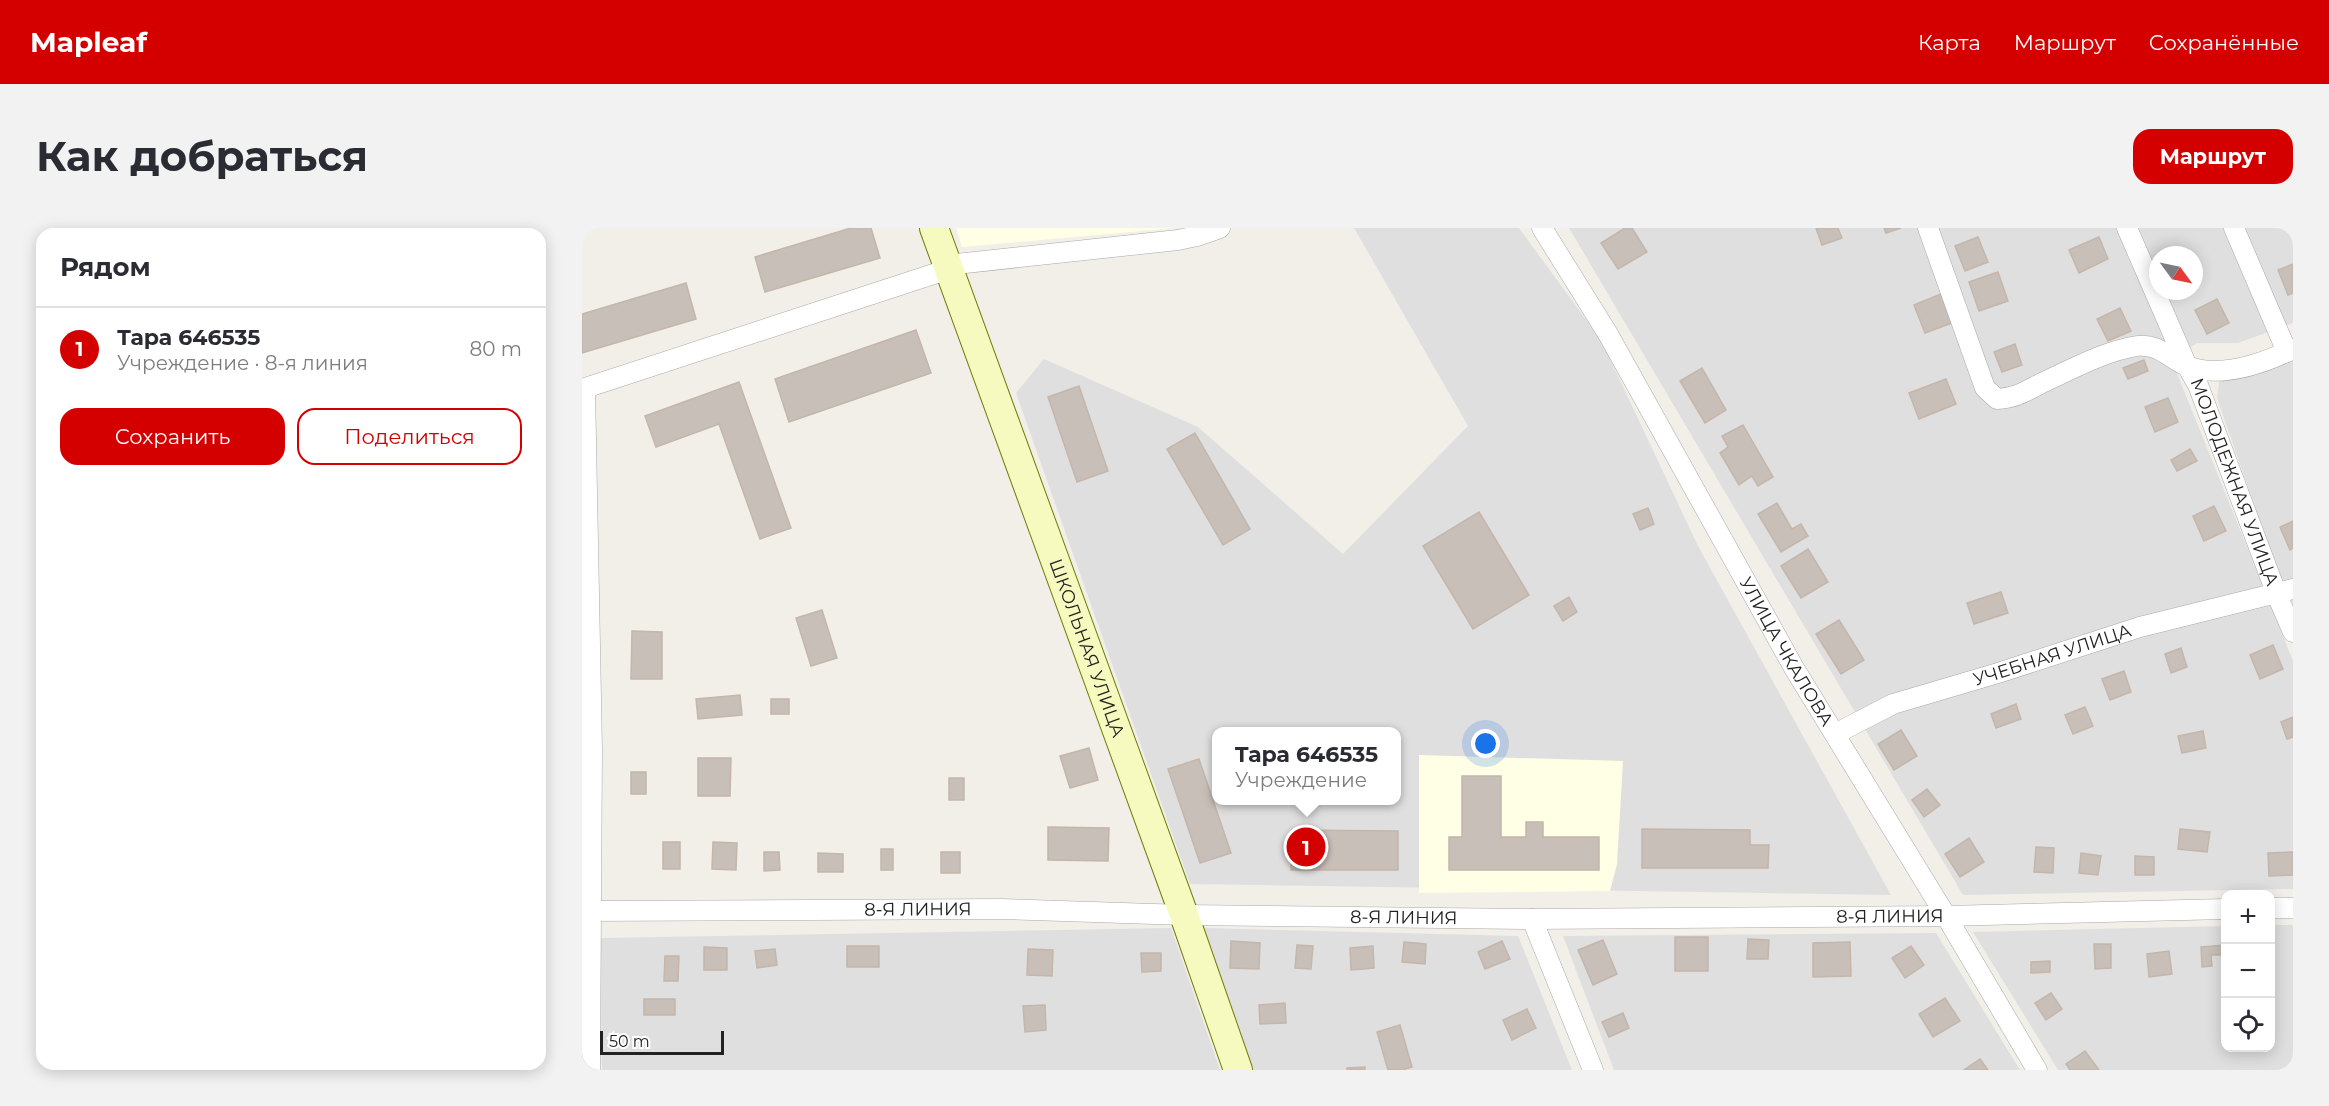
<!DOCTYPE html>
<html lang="ru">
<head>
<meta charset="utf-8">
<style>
  body { margin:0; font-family:Montserrat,sans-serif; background:#f2f2f3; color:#2b2b33 }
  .controls { position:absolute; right:18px; bottom:18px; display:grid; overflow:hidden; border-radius:12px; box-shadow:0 3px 15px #0003 }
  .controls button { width:54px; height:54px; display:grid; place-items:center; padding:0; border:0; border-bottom:2px solid #e1e1e2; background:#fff; color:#2b2b33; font:30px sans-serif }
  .compass { position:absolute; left:1567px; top:18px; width:54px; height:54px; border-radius:50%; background:#fff; box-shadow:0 3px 15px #0003; rotate:123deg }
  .scale { position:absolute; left:18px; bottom:15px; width:124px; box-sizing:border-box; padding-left:6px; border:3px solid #222; border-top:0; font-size:16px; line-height:21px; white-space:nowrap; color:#222; -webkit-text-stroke:4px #fff; paint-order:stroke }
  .you { position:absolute; left:904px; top:516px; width:21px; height:21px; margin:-15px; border:4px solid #fff; border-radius:50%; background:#1a73e8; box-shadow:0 0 0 9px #1a73e833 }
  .badge { display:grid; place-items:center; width:39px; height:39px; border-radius:50%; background:#d40000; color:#fff; font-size:20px; font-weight:700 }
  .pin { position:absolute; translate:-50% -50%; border:3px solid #fff; box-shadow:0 2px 6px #0006 }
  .popup { position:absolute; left:630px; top:499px; width:189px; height:78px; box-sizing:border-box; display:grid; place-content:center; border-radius:12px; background:#fff; filter:drop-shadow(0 2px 4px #0005); font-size:20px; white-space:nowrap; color:#7c7c81 }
  .popup b { font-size:22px; color:#2b2b33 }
  .popup::after { content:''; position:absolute; left:50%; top:100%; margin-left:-12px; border:12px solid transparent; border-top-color:#fff }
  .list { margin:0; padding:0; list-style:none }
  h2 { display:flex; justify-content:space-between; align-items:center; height:78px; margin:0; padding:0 24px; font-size:26px }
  h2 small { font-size:20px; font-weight:400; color:#7c7c81 }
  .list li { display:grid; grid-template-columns:39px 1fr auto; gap:18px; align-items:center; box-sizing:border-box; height:84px; padding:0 24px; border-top:2px solid #e1e1e2 }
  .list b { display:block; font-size:22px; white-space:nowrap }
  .list p { margin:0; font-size:20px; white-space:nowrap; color:#7c7c81 }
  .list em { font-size:20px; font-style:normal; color:#7c7c81 }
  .actions { display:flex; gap:12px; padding:18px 24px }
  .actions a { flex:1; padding:14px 0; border:2px solid #d40000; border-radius:18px; text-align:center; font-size:21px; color:#d40000 }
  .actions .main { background:#d40000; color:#fff }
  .icon { flex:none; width:33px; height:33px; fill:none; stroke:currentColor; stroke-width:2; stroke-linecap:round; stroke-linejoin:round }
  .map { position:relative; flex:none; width:1711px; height:842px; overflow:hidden; border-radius:18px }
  header { display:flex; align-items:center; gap:36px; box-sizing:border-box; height:84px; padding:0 30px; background:#d40000; color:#fff }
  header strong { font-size:28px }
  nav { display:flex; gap:33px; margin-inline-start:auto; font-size:21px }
  .intro { display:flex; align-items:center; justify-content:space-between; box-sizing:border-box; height:144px; padding:0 36px }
  h1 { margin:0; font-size:42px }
  .button { padding:15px 27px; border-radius:18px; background:#d40000; color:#fff; font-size:21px; font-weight:700 }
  main { display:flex; gap:36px; padding:0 36px }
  aside { flex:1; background:#fff; border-radius:18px; box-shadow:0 3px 15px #0003 }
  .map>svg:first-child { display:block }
  .residential { fill:#e0dfdf; fill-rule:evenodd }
  .education { fill:#ffffe5 }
  .building { fill:#c7bfb8; stroke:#c4b6ab; stroke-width:1.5 }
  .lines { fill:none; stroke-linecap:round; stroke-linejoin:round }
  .street-casing { stroke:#a9a9a9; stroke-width:21 }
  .secondary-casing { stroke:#707d05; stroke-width:30 }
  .street { stroke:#fff; stroke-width:20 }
  .secondary { stroke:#f7fabf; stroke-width:28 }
  .labels { text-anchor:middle; stroke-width:5; stroke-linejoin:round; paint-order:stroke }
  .street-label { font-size:18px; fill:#222; stroke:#fff }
</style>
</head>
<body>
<header>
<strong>Mapleaf</strong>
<nav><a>Карта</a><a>Маршрут</a><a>Сохранённые</a></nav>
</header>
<div class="intro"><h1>Как добраться</h1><a class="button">Маршрут</a></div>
<main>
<aside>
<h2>Рядом<small></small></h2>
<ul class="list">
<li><span class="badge">1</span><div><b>Тара 646535</b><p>Учреждение · 8-я линия</p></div><em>80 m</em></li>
</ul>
<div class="actions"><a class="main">Сохранить</a><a>Поделиться</a></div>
</aside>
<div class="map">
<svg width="1711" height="842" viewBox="0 0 1711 842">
  <rect width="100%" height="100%" fill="#f2efe9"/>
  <g class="residential">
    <path d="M772,0h165l82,112 97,206 193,349 -701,-11 -174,-491 28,-34 154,68 145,127 125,-128zM634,504h180v68h-180z"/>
    <path d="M987,0h724v95l-55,20h-41l-25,18 121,300v228l-330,6zM1576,27h36v36h-36z"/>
    <path d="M1711,133v243l-17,-36 -59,-170 2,-16 54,-13z"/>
    <path d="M1689,697h22v145h-235l-85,-138 252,-6 1,122h44z"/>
    <path d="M589,700l49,142h-618l-2,-132z"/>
    <path d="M622,700l314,8 54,134h-319z"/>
    <path d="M1354,705l84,137h-406l-51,-134z"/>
  </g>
  <g class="education">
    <path d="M374,0h220l-214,19z"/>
    <path d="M837,527l204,6 -6,103 -7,27 -191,2z"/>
  </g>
  <g class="building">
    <path d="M269,0h20l9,30 -115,34 -10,-35z"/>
    <path d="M1043,0h7l15,24 -29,17 -17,-26z"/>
    <path d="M1234,0h22l4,10 -20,7z"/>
    <path d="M1302,0h17l-15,5z"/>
    <path d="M1396,9l10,25 -23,9 -10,-25z"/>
    <path d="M1517,9l9,22 -29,14 -10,-23z"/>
    <path d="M1711,36v29l-5,2 -10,-25z"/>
    <path d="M1416,44l10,29 -29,10 -10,-29z"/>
    <path d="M104,55l10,36 -114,34v-39z"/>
    <path d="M1359,66l11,29 -27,10 -11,-28z"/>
    <path d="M1635,71l12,24 -22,11 -12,-24z"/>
    <path d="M1538,80l11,23 -23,10 -11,-22z"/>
    <path d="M334,102l15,43 -142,49 -14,-43z"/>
    <path d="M1433,116l7,21 -20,7 -8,-20z"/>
    <path d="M1562,132l4,11 -20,8 -5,-11z"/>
    <path d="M1120,140l24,42 -21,13 -25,-42z"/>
    <path d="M1364,151l10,25 -37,15 -10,-26z"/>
    <path d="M157,154l52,146 -31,11 -41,-115 -63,23 -11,-31z"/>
    <path d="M497,158l29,85 -31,11 -29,-85z"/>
    <path d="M1586,170l10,24 -23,10 -10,-25z"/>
    <path d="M1161,197l30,52 -15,9 -6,-10 -13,9 -19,-32 8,-6 -6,-11z"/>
    <path d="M613,205l55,96 -27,16 -56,-96z"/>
    <path d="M1608,221l7,12 -20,10 -6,-11z"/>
    <path d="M1195,275l15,26 9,-5 7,12 -27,16 -23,-38z"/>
    <path d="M1632,278l12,25 -22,10 -11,-25z"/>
    <path d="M1066,280l6,16 -14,6 -7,-16z"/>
    <path d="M897,284l50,83 -56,34 -50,-83z"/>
    <path d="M1711,293v27l-3,2 -10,-23z"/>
    <path d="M1226,321l20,33 -27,16 -20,-32z"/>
    <path d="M1419,364l7,21 -34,11 -7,-21z"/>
    <path d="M987,369l8,15 -14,9 -9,-15z"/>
    <path d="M240,382l15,48 -26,8 -15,-48z"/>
    <path d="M1257,392l25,40 -23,14 -25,-40z"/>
    <path d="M50,403l30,1v47h-31z"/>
    <path d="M1691,417l10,24 -23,10 -10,-24z"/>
    <path d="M1599,420l6,19 -16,6 -6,-19z"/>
    <path d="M1542,443l7,21 -21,8 -8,-21z"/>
    <path d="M158,467l2,20 -44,4 -2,-20z"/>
    <rect x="189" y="471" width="18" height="15"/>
    <path d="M1434,476l5,15 -25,9 -5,-14z"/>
    <path d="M1503,479l8,19 -20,8 -8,-19z"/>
    <path d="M1711,489v20l-6,2 -6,-17z"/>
    <path d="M1319,502l16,26 -23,14 -16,-26z"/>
    <path d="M1621,503l3,17 -24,5 -4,-17z"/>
    <path d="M507,520l9,32 -28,8 -10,-32z"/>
    <path d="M116,530h33l-1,38h-32z"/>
    <path d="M617,531l32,94 -31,10 -32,-94z"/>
    <rect x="49" y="544" width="15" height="22"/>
    <path d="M880,548h39v61h25v-15h17v15h56v33h-150v-33h13z"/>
    <rect x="367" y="550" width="15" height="22"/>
    <path d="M1345,561l13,16 -16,12 -12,-17z"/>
    <path d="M466,599l61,1 -1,33 -60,-1z"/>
    <path d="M1060,601l108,1v15h19l-1,23h-126z"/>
    <path d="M1598,601l30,3 -3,20 -29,-3z"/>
    <path d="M710,602l106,1v39h-107z"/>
    <path d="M1387,610l15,24 -24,15 -15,-23z"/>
    <rect x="81" y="614" width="17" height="27"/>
    <path d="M131,614l24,1 -1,27 -24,-1z"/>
    <path d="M1454,619l18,1 -1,25 -19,-1z"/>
    <rect x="299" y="621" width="12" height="21"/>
    <path d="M182,624h15l1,18 -16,1z"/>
    <rect x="359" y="624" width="19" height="21"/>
    <path d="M1711,624v23l-24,1 -1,-23z"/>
    <path d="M236,625l25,1v18h-25z"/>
    <path d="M1499,625l20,3 -3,19 -19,-2z"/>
    <path d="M1553,628l19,1v18h-19z"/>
    <rect x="1093" y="709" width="33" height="34"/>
    <path d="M1166,711l21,1 -1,19h-21z"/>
    <path d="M1021,712l14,34 -24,11 -15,-35z"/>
    <path d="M649,713l29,2 -1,26 -29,-1z"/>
    <path d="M920,713l8,18 -25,10 -7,-17z"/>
    <path d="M822,714l22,2 -1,20 -23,-2z"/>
    <path d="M1268,714l1,34 -38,1v-34z"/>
    <path d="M1512,716h17v24l-16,1z"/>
    <path d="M715,717l16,1 -2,23 -16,-1z"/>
    <path d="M1643,717l1,10h-15l1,11 -10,1 -1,-20z"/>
    <path d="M1688,717h2l1,23h-3z"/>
    <rect x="265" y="718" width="32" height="21"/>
    <path d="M791,718l1,22 -23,2 -1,-22z"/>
    <path d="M1329,718l13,19 -19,13 -13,-20z"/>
    <path d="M122,719l23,1v22h-23z"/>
    <path d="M193,721l2,16 -20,3 -2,-17z"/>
    <path d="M446,721l25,1 -1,26 -25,-1z"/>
    <path d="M1587,723l3,23 -23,3 -2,-23z"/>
    <path d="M559,725h20v18l-19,1z"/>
    <path d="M83,728h14l-1,25h-14z"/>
    <path d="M1468,733v11l-19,1v-11z"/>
    <path d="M1469,765l11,16 -16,11 -11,-17z"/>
    <path d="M1363,770l15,23 -27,16 -14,-23z"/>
    <rect x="62" y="771" width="31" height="16"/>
    <path d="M703,775l1,20 -26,1 -1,-19z"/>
    <path d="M463,777l1,25 -21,2 -2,-26z"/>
    <path d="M945,781l9,19 -24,12 -9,-20z"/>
    <path d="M1041,785l6,15 -20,9 -7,-15z"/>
    <path d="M818,797l12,42 -10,3h-14l-11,-38z"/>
    <path d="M1503,823l14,19h-29l-4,-6z"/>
    <path d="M1398,831l8,11h-24z"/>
    <path d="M783,839v3h-18v-2z"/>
  </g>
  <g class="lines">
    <defs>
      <g id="street">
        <path id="s1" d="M960,0l66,106 186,334 152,248 91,154"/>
        <path d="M1346,0l57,160 12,11c21,-1 32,-10 51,-19 28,-13 58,-29 89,-34 21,-3 33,13 50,20 34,13 75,-2 106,-17"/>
        <path id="s2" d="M1545,0l60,138 11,19 79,210 16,37"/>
        <path d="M1652,0l53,124"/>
        <path d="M365,37l231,-25 19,-4 23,-8"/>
        <path id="s3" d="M1253,506l58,-30 105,-31 142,-46 153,-38"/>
        <path d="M1688,680h23"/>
        <path id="s4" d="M0,683l419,-2 183,6 348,4 414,-3 280,-7"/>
        <path d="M950,691l61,151"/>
        <path d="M8,842l2,-321 -7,-361 364,-119"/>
      </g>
      <g id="secondary">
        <path id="s5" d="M352,0l250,687 54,155"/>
      </g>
    </defs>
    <use href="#street" class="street-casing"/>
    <use href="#secondary" class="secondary-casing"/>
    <use href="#street" class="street"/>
    <use href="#secondary" class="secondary"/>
  </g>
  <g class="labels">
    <g class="street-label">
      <text dy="6" stroke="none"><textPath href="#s2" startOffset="276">МОЛОДЕЖНАЯ УЛИЦА</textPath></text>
      <text dy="6" stroke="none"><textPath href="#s5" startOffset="447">ШКОЛЬНАЯ УЛИЦА</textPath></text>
      <text dy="6" stroke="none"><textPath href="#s1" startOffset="489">УЛИЦА ЧКАЛОВА</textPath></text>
      <text dy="6" stroke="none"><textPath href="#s3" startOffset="232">УЧЕБНАЯ УЛИЦА</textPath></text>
      <text dy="6" stroke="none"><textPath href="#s4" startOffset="336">8-Я ЛИНИЯ</textPath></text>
      <text dy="6" stroke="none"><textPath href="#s4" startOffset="1308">8-Я ЛИНИЯ</textPath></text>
      <text dy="6" stroke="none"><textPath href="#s4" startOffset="822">8-Я ЛИНИЯ</textPath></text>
    </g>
  </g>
</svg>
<div class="controls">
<button>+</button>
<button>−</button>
<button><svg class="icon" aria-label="locate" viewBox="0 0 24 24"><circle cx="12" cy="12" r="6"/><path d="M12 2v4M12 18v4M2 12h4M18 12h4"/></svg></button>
</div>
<svg class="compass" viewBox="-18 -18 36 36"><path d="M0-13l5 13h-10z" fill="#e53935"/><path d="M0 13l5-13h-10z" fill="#7c7c81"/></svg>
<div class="scale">50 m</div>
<div class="you"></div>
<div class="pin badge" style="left:724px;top:619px">1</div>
<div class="popup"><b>Тара 646535</b>Учреждение</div>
</div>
</main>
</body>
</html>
